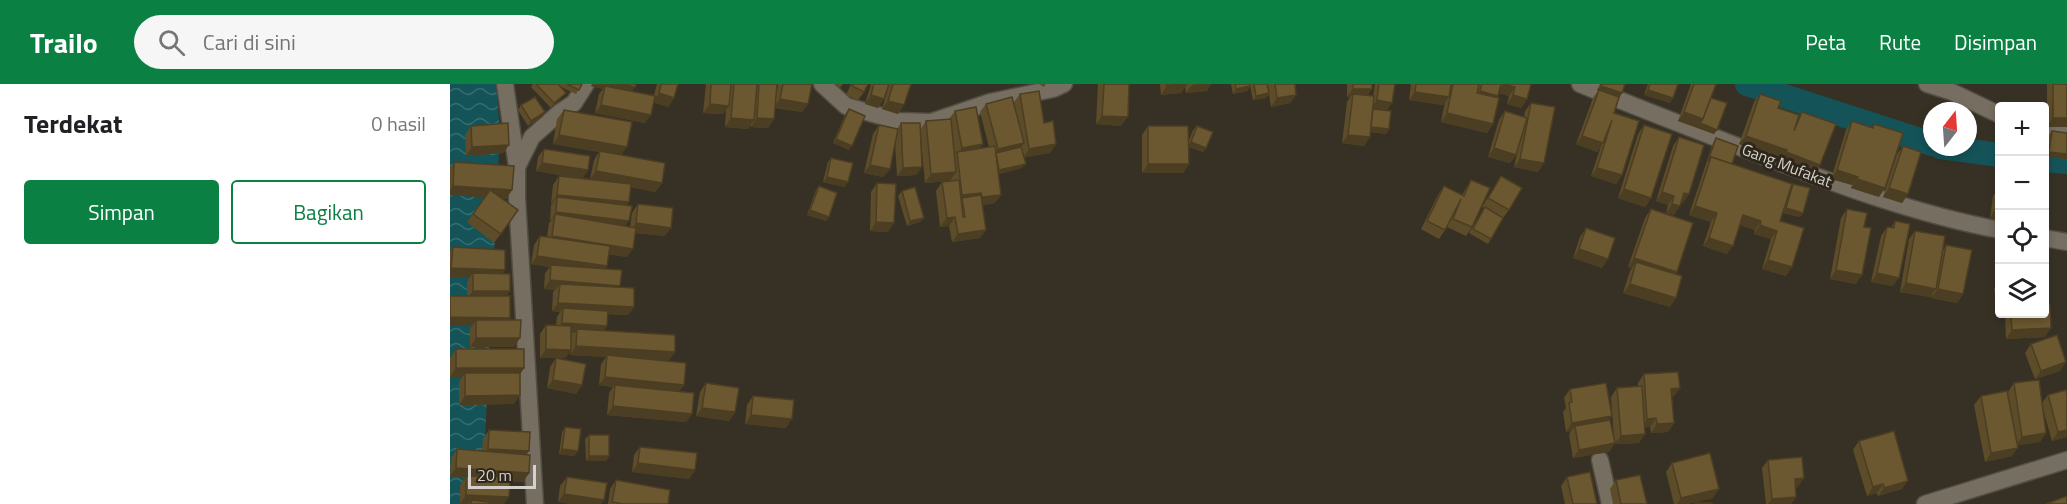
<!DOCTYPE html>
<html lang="id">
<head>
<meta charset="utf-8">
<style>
  body { margin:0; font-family:"Titillium Web",sans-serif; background:#f6f6f6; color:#202124 }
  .controls { position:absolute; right:18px; top:18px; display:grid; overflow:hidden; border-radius:6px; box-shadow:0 3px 9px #0003 }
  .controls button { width:54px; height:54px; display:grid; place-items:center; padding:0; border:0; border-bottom:2px solid #e0e0e0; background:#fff; color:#202124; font:30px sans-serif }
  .compass { position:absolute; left:1473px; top:18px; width:54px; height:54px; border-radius:50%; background:#fff; box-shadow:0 3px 9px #0003; rotate:17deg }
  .scale { position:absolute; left:18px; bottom:15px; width:68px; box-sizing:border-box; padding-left:6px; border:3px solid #d5d1ca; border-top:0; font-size:16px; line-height:21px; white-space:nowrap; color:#d5d1ca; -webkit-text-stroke:4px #2d271c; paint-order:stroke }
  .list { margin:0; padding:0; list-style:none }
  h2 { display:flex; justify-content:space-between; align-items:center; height:78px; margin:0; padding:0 24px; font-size:26px }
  h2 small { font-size:20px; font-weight:400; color:#757577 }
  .actions { display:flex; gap:12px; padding:18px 24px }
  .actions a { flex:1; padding:14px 0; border:2px solid #0b8043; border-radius:6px; text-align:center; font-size:21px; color:#0b8043 }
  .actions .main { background:#0b8043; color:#fff }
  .icon { flex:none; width:33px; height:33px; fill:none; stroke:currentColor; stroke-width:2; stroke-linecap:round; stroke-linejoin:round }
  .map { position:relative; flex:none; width:1617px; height:420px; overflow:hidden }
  header { display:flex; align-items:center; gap:36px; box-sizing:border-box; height:84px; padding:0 30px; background:#0b8043; color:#fff }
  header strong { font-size:28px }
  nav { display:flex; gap:33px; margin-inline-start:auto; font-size:21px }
  .search { width:420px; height:54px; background:#f6f6f6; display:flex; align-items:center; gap:15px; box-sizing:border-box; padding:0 21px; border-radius:33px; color:#757577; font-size:22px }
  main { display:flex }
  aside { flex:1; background:#fff }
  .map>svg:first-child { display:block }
  .water { fill:url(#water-waves) }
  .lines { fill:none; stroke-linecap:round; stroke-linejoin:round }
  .canal { stroke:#145459; stroke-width:24 }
  .minor-casing { stroke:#524d43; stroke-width:19 }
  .minor { stroke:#756e61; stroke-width:16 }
  .wall { fill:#5d4c29 }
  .shaded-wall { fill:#4c3e22 }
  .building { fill:#6c5830; stroke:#4c3e22; stroke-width:1.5 }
  .labels { text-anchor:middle; stroke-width:6; stroke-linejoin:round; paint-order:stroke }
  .street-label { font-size:16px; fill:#d5d1ca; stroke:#2d271c }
</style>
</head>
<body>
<header>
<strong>Trailo</strong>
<div class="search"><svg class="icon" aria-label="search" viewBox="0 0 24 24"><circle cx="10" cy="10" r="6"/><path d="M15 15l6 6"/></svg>Cari di sini</div>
<nav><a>Peta</a><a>Rute</a><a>Disimpan</a></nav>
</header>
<main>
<aside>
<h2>Terdekat<small>0 hasil</small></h2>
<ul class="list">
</ul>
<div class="actions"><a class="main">Simpan</a><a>Bagikan</a></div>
</aside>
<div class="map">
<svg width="1617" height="420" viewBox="0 0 1617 420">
  <defs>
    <pattern id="water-waves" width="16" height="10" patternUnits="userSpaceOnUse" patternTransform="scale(1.5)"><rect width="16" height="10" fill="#145459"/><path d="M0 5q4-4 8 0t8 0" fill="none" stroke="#356c70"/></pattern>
  </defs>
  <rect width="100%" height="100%" fill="#373125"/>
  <path class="water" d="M0,0h46l4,48 -15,307 4,65h-39z"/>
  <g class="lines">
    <g class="canal">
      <path d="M1297,0l185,60"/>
      <path d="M1490,63l60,8"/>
      <path d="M1594,76l23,2"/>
    </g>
    <defs>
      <g id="minor">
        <path d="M55,0l12,83v31l18,306"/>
        <path d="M372,0l24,22 52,15 33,1 59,-20 63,-13 11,-5"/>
        <path d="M1130,0c58,24 116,46 175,69 80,31 160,61 245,77"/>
        <path d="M1477,0l25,8 48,23"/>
        <path d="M1594,46l23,2"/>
        <path d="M67,83l15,-30 27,-24 15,-10 12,-19"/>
        <path d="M1594,154l23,4"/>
        <path d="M1150,376l10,44"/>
        <path d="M1475,420l142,-44"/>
      </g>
    </defs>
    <use href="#minor" class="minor-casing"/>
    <use href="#minor" class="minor"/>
  </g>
  <g class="wall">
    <path d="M83,0h49l-6,10 -15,-7 1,10 -11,11 -20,-21z"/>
    <path d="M142,0h44l-4,7 22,4 3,-11h21l-4,14 -6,9 -15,-5 -8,21 -50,-10 4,-19 4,-5 -12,-3z"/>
    <path d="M256,0h71l-1,12 2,-12h34l-4,20 -6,8 -27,-4 -1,11 -6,9 -17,-1v-2l-3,4 -23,-2 1,-18 -3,5 -20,-1z"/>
    <path d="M385,0h8l-3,4z"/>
    <path d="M401,0h17l-4,8 -6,8 -12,-5z"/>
    <path d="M421,0h18l-5,15 -6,9 -13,-4z"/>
    <path d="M439,0h22l-7,21 -6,9 -16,-5z"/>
    <path d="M589,0h7l-2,3z"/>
    <path d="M648,0h31l-8,42 -25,-2z"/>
    <path d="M710,0h51l-4,7 -21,2 -1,-6 -4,6 -20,2z"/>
    <path d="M781,0h64l1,11 -6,8 -19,4 -2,-13 -3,4 -13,2 -3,-14 -3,5 -14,3z"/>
    <path d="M897,0h25l-4,11 5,1 2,-12h20l-8,26 2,19 -3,5 -15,-2 -7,14 -22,-3 5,-41 3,-5h-3z"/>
    <path d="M961,0h120l-4,15 -6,9 -14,-4 2,-8 -11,-3 -1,4 -4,27 -6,9 -46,-11 4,-20 -2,3 -34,-5z"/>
    <path d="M1150,0h25l-11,29 8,62 -6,9 -25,-8 10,-30 -4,6 -21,-8 17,-46 5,-7 -1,-1z"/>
    <path d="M1198,0h30l-5,14 -3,5 -26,-8z"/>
    <path d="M1241,0h25l-5,14 3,36 -36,-13z"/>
    <rect x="1597" y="0" width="20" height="43"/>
    <path d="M570,10l24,29 12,21 -6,9 -26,4 -2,11 -23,6 -4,29 -13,2 4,25 -6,8 -28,4 -3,-16 -9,1 -4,-36 6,-9 6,-1 -23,2 -5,-53 6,-9 23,-2 6,-8 28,33 -4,4 10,-1 -9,-35 6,-8 28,-2z"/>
    <path d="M1310,10l18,14 21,9 3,-5 12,62 -34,-13 1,-2 -42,-15 15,-42z"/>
    <path d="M1081,19l7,69 -24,-5 4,-18 -2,6 -6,8 -22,-6 11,-37 6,-9 19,6 1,-6z"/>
    <path d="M71,21l24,7 -3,5 -14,9 -10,-16z"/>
    <path d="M399,25v41l-16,-7 13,-30z"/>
    <path d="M114,26l57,45 41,28 -7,9 -24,-5 -4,18 -1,21 4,1 2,-14 6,-9 27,32 -29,-3 -9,24 -18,-3 -4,15 29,38 -6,8 -21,-1v12l-4,5 72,21 -7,9 -21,-2 37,26 -5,6 13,23 -6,8 -79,-7 2,-22 4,-6 -14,-2 2,-21 5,-7 -36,-2 1,-5 -6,8h-25v-24l6,-9h10l1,-8 3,-5 -8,-1 1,-19 2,-2 -11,-1 1,-16 5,-6 -19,-3 3,-19 6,-9 7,1 2,-14 2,-2h-1l1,-15 1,-2h-1l2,-19 6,-9 31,3 4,-19 5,-8 -46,-8 4,-25z"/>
    <path d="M1402,37l20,6 2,-3 5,73 -28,-9 1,-3 -21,-6 15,-49z"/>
    <path d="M451,39l21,44 -6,8 -19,1 -2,-34 -5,27 -7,8 -19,-4 9,-39 6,-9 18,4z"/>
    <path d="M1194,41l7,73 -6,9 -27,-9 20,-64z"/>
    <path d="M21,42l38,19 -6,8 -37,3 -1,-21z"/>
    <path d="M698,42l40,17 5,-13 4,-4 9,22 -3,4 -14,-5v17l-6,9h-41v-38z"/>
    <path d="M1602,47l15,2v26l-21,-2 2,-21z"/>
    <path d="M1229,53l4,66 -2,-1 -7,13 -8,-2 2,-8 -12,-4 17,-55z"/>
    <path d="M1266,54l16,26 60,20 11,29 -3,4 -17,-4 -3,8 6,55 -24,-7 9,-30 -17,-5 1,-4 -15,-5 -13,29 -24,-8 8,-24 -22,-7 24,-72z"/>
    <path d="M1453,62l5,48 -6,9 -19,-6 14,-43z"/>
    <path d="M94,65l44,21 -6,9 -46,-8 2,-14z"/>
    <path d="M381,74l14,29 -22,-5 5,-20z"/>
    <path d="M4,78l58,28 -6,9 -5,-1 17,12 -24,33 -27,-21 18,-25 -35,-2v-27z"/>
    <path d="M1051,92l8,34 -6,8 -15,26 -19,-11 15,-25 -2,-1z"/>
    <path d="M1021,96l1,47 -6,9 -19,-9 -8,12 -18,-10 17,-34 6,-9 18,9z"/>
    <path d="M427,99l11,49 -18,-1 1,-39z"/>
    <path d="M369,102l10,31 -3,4 -19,-6 9,-25z"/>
    <path d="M1549,103l1,33 -10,-2 3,-22z"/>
    <path d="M452,107l18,31 -13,4 -9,-30z"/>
    <path d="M1201,125l24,65 -5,33 -47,-14 7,-22 2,-3 -4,-1 17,-49z"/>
    <path d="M1397,125l17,18 -8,57 -26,-5 11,-61z"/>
    <path d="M1445,137l-2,65 -22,-4 10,-46 6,-9 4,1z"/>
    <path d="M1136,144l16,40 -29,-10 7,-21z"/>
    <path d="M1465,147l28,19 3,-5 17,49 -6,9 -26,-5 1,-4 -2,3 -30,-5 9,-53z"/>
    <path d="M3,163l49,27 8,17 -4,5 2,24 6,27h-44v-18l2,-3h-22v-30h17v-14l3,-5h-20v-26z"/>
    <path d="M1550,198v21h-4l-2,-14z"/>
    <path d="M1556,230h38l1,23 -39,2 -1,-24z"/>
    <path d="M1581,260l29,27 -25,8 -10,-26z"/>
    <path d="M6,265l68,19 -4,6 -6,30 -55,1v-23l3,-5h-12v-19z"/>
    <path d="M106,274l26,27 -6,9 -29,-6 3,-21z"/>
    <path d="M1194,290l36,14 -7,9h-1l2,26 -6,9 -17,1 -1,-6h-5l-6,16 -25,1 -5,8 -36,6 -4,-23 2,-4 -5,1 -3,-20 3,-4 -2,-10 6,-9 42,27 -3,4 5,20 -3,-43 6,-9 21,-1v-4z"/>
    <path d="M256,299l29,29 -6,9 -33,-5 4,-24z"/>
    <path d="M1564,299l28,20 6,-8h19v42l-15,4 -9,-32 3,24 -6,9 -22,3 -6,11 -27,6 -11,-57 7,-9 27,-4z"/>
    <path d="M303,312l33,32 -41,-4 2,-19z"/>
    <path d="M115,343l13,24 -4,5 -15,-2 3,-22z"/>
    <path d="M39,346l37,24 3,19 -6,9 -13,-1 -6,23h-44v-19l5,-7 -15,-2 1,-18 6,-9 25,2 1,-12z"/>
    <path d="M139,351l20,21 -3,5h-20l-1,-22z"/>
    <path d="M1409,357l43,48 -24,7 -1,-3 -10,3 -14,-46z"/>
    <path d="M190,363l55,23 -6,9 -57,-7 2,-17z"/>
    <path d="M1318,376l30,27h-3l1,10 -5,7h-25l-4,-36z"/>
    <path d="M1222,379l41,35 -26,6h-13l-8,-32z"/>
    <path d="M117,393l40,6 -49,19 2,-16z"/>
    <path d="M1117,393l30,27h-32l-4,-18z"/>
    <path d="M166,396l52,24h-60l2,-15z"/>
    <path d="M1166,396l31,24h-34l-3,-15z"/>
  </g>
  <g class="shaded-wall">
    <path d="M143,0h29l13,3 -7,9 -23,-10 -2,3 -12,-3z"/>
    <path d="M737,0l-6,9 -20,2 6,-9z"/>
    <path d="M747,0h14l-4,7 -21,2 6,-8z"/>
    <path d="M1053,0l12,3 -6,9 -12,-3z"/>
    <path d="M800,2l-3,5 -14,3 3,-5z"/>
    <path d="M1151,2l21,7 -3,4 -22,-7z"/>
    <path d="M903,5h19l-6,9 -13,-4 -3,3h-3z"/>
    <path d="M1198,6l25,8 -3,5 -26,-8z"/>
    <path d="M1030,7l18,5 -6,8 -18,-4z"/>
    <path d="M965,8l34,5 -6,8 -34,-5z"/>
    <path d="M116,9l-15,15 3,-5z"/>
    <path d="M209,9l15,5 -6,9 -16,-5z"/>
    <path d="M819,9l-3,5 -13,2 3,-4z"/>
    <path d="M421,11l13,4 -6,9 -13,-4z"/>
    <path d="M846,11l-6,8 -19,4 6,-9z"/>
    <path d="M1063,11l14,4 -6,9 -14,-4z"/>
    <path d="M330,15l28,5 -6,8 -28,-5z"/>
    <path d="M927,16l15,3 -6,9 -15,-3z"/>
    <path d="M438,17l16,4 -6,9 -16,-5z"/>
    <path d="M260,20l19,2 -6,8 -20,-1z"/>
    <path d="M151,21l50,10 -6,8 -50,-10z"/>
    <path d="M95,28l-3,5 -14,9 3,-5z"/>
    <path d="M1234,28l19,7 14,11 -3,4 -36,-13z"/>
    <path d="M997,29l46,11 -6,9 -46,-11z"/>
    <path d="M652,32l26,1 -7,9 -25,-2z"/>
    <path d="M281,34l23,2 -6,9 -23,-2z"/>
    <path d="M307,34l17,1 -6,9 -17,-1z"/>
    <path d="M1603,34h14v9h-20z"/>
    <path d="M920,43l19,2 -3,5 -19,-3z"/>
    <path d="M109,51l68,12 -6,8 -68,-11z"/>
    <path d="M898,51l22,2 -6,9 -22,-3z"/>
    <path d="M1132,52l21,7 -6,9 -21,-8z"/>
    <path d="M1296,52l41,14 -6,9 -42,-15z"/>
    <path d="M386,55l16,7 -3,4 -16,-7z"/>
    <path d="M741,58l15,6 -3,4 -16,-6z"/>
    <path d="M574,59l-6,8 -23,2 3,-4z"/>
    <path d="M533,60l-6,8 -20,3 5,-7z"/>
    <path d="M606,60l-6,9 -27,5 6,-9z"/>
    <path d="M59,61l-6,8 -37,3 6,-9z"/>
    <path d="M1044,64l22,7 -6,8 -22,-6z"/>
    <path d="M1336,68l34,13 -6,9 -34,-13z"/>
    <path d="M1599,68l18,2v5l-21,-2z"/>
    <path d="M1070,75l24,4 -6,9 -24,-5z"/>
    <path d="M92,79l46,7 -6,9 -46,-8z"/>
    <path d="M576,80l-4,4 -26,7 3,-5z"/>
    <path d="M698,80h41l-6,9h-41z"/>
    <path d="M420,81l20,4 -7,8 -19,-4z"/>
    <path d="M472,83l-6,8 -19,1 6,-8z"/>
    <path d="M1147,84l25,7 -6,9 -25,-8z"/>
    <path d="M1387,86l21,7 -6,8 -21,-6z"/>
    <path d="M146,87l66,12 -7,9 -65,-13z"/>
    <path d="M506,88l-6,9 -25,2 6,-9z"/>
    <path d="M377,93l21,5 -3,5 -22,-5z"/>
    <path d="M1407,95l28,9 -6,9 -28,-9z"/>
    <path d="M3,102l59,4 -6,9 -56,-4v-5z"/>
    <path d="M1439,104l19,6 -6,9 -19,-6z"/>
    <path d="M1174,105l27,9 -6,9 -27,-9z"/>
    <path d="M1212,108l12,4 -6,9 -12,-4z"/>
    <path d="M531,109l-6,9 -13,-4 -4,6h-2l6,-9z"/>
    <path d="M1234,109l5,1 -6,9 -5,-2z"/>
    <path d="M107,111l72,7 -6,9 -66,-14 -5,7h-1z"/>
    <path d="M551,111l-6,8 -19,3 6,-9z"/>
    <path d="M1222,120l8,2 -6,9 -8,-2z"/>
    <path d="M1245,122l22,7 -6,9 -22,-7z"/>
    <path d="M1336,124l17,5 -3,4 -17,-4z"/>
    <path d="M1546,125l4,1v10l-10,-2z"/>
    <path d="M360,126l19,7 -3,4 -19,-6z"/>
    <path d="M106,128l73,9 -6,8 -68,-15 -4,7h-1z"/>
    <path d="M1293,131l18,6 -6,9 -18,-6z"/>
    <path d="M505,133l-6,9 -9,1 7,-9z"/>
    <path d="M474,134l-4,4 -13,4 3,-5z"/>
    <path d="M426,138l18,1 -6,9 -18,-1z"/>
    <path d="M186,139l35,5 -6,8 -35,-4z"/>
    <path d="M1310,141l17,6 -6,8 -17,-5z"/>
    <path d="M536,146l-6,8 -28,4 6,-8z"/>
    <path d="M102,152l81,13 -6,8 -82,-12z"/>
    <path d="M1259,154l24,8 -6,8 -24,-8z"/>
    <path d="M1129,165l29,10 -6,9 -29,-10z"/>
    <path d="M87,172l70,10 -6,9 -50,-10 -1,2 -19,-3z"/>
    <path d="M1184,174l43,14 -6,8 -35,-18 -4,6 -4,-1z"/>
    <path d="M1318,176l24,7 -6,9 -24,-7z"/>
    <path d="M1,184l54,2 -6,9 -26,-6 -3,4h-20v-7z"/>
    <path d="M1386,186l26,5 -6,9 -26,-5z"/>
    <path d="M1427,189l22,5 -6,8 -22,-4z"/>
    <path d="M100,196l70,6 -6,8 -54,-10 -5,6 -11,-1z"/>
    <path d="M1456,199l30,6 -6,8 -30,-5z"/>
    <path d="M1180,200l46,14 -6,9 -47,-14z"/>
    <path d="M1488,205l25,5 -6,9 -26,-5z"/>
    <path d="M23,207h37l-6,8h-37z"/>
    <path d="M108,219l76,4 -6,8 -65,-3v-4l-3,4 -8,-1z"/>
    <path d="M0,233l60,1 -6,8 -28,-6 -4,6h-22z"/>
    <path d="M112,239l45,3 -6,8 -24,-5 -2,4 -19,-1z"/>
    <path d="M1601,244l-6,9 -39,2 6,-9z"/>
    <path d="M26,254h44l-6,9h-44z"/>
    <path d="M126,262l99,6 -7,9 -61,-4v-2l-1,2 -36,-2z"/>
    <path d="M96,265l25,1 -6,8h-25z"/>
    <path d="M1616,278l-6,9 -25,8 6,-8z"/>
    <path d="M6,284h68l-6,9 -53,-4 -3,4h-12z"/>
    <path d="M155,293l79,8 -6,8 -63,-8 -2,2 -14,-2z"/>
    <path d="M103,296l29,5 -6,9 -29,-6z"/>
    <path d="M1230,304l-7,9h-8l6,-8z"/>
    <path d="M70,311l-6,9 -55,1 6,-9z"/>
    <path d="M163,322l79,8 -6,8 -79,-7z"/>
    <path d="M252,324l33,4 -6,9 -33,-5z"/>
    <path d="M301,331l41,4 -6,9 -41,-4z"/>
    <path d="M1162,332l-6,8 -31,2 -4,5 -5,1 6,-9z"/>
    <path d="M1206,334l-6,9 -9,1 6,-9z"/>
    <path d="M1224,339l-6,9 -17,1 6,-9z"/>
    <path d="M1617,346v7l-15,4 6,-9z"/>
    <path d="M1596,349l-6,9 -24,3 6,-8z"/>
    <path d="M1195,350l-6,9 -25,1 7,-8z"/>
    <path d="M1165,359l-6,9 -36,6 6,-8z"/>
    <path d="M1568,364l-6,8 -27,6 6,-9z"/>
    <path d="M38,365l41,2 -6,9 -41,-3z"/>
    <path d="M112,365l16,2 -4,5 -15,-2z"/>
    <path d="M139,372h20l-3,5h-20z"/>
    <path d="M188,379l57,7 -6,9 -57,-7z"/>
    <path d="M6,384l73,5 -6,9 -57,-4v-2l-1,2 -15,-2z"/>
    <path d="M1354,394l-6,9 -9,1 6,-9z"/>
    <path d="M1458,397l-6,8 -24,7 6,-8z"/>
    <path d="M1433,400l-6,9 -10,3 6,-9z"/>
    <path d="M1269,405l-6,9 -26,6h-10l4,-6z"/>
    <path d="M114,410l40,6 -3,4h-32l-11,-2z"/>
    <path d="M16,411l43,2 -5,7 -32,-4 -3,4h-9z"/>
    <path d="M1346,413l-5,7h-23l4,-5z"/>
  </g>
  <g class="building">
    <path d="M86,0h22l8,9 -12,10z"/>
    <path d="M117,0h15l-3,6z"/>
    <path d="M172,0h14l-1,3z"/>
    <path d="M211,0h17l-4,14 -15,-5z"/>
    <path d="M261,0h20l-2,22 -19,-2z"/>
    <path d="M284,0h23l-3,36 -23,-2z"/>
    <path d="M309,0h18l-3,35 -17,-1z"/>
    <path d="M333,0h29l-4,20 -28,-5z"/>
    <path d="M403,0h15l-4,8 -12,-6z"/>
    <path d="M424,0h15l-5,15 -13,-4z"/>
    <path d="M443,0h18l-7,21 -16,-4z"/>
    <path d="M654,0h25l-1,33 -26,-1z"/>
    <path d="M717,0h20l-20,2z"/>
    <path d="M785,0h15v2l-14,3z"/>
    <path d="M804,0h13l2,9 -13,3z"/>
    <path d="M825,0h20l1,11 -19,3z"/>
    <rect x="903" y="0" width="19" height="5"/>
    <path d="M929,0h16l-3,19 -15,-3z"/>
    <path d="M966,0h35l-2,13 -34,-5z"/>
    <path d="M1003,0h26l-2,9 22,5 -6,26 -46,-11z"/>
    <path d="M1032,0h19l-3,12 -18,-5z"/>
    <path d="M1053,0h28l-4,15 -14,-4 2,-8z"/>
    <path d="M1151,0h24l-3,9 -21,-7z"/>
    <path d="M1200,0h28l-5,14 -25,-8z"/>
    <path d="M1244,0h22l-13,35 -19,-7z"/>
    <rect x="1603" y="0" width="14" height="34"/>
    <path d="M155,2l50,10 -4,19 -50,-10z"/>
    <path d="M1149,6l20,7 -5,16 25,8 -17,54 -25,-7 15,-48 -9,23 -21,-7z"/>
    <path d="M589,7l5,32 9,-2 3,23 -27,5 -9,-55z"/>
    <path d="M903,10l21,2 -4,41 -22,-2z"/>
    <path d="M1310,10l21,7 -3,7 21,7 -5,16 8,-19 34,12 -16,41 -34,-13 1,-2 -41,-14z"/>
    <path d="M85,13l10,15 -14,9 -10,-16z"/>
    <path d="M562,13l12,46 -26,6 -12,-45z"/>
    <path d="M1261,14l16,5 -10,27 -17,-7 3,-4z"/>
    <path d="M1081,19l24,4 -11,56 -24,-4z"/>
    <path d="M526,23l7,37 -21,4 -7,-37z"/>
    <path d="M399,25l16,7 -13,30 -16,-7z"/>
    <path d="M923,25l18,2 -2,18 -18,-2z"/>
    <path d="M114,26l68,12 -5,25 -68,-12z"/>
    <path d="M1055,27l22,7 -11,37 -22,-7z"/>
    <path d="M501,35l5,53 -25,2 -5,-53z"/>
    <path d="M1402,37l21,7 1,-4 29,9 -18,55 -28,-9 1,-2 -21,-7z"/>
    <path d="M58,39l1,22 -37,2 -1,-21z"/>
    <path d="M451,39h19l2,44 -19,1z"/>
    <path d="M429,41l19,4 -8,40 -20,-4z"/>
    <path d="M1194,41l28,9 -21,64 -27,-9z"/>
    <path d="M698,42h40l1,38h-41z"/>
    <path d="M747,42l16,6 -7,16 -15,-6z"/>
    <path d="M1602,47l15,2v21l-18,-2z"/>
    <path d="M1229,53l25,8 -15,49 -5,-1 -4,13 -8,-2 2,-8 -12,-4z"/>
    <path d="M1266,54l22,8 -6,18 -21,-7 -3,4z"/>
    <path d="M545,62l6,49 -19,2 -1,-4 -19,2 -5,-43z"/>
    <path d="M1453,62l18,6 -13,42 -19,-6z"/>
    <path d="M571,63l5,17 -27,6 -3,-17z"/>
    <path d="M94,65l46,7 -2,14 -46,-7z"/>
    <path d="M150,67l65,12 -3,20 -66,-12z"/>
    <path d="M1261,73l81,27 -12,37 24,7 -12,39 -24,-7 9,-29 -17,-6 1,-4 -18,-6 -10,31 -24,-8 8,-25 -22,-7z"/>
    <path d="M381,74l22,5 -5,19 -21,-5z"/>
    <path d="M4,78l60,4 -2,24 -59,-4z"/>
    <path d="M109,92l72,8 -2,18 -72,-7z"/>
    <path d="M1051,92l21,12 -13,22 -21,-12z"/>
    <path d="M509,96l4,37h2l-3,-19 19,-3 5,35 -28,4 -3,-17 -8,1 -5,-36z"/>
    <path d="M1021,96l19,8 -18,39 -19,-8 8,-20 -16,31 -18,-9 17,-35 20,10z"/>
    <path d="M427,99l19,1 -2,39 -18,-1z"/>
    <path d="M1343,100l17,4 -7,25 -17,-5z"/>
    <path d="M369,102l18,7 -8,24 -19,-7z"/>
    <path d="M465,103l9,31 -14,3 -8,-30z"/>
    <path d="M1549,103h1v23l-4,-1z"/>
    <path d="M40,106l28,20 -17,24 -28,-20z"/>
    <path d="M107,113l75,9 -3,15 -73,-9z"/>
    <path d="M188,120l35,4 -2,20 -35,-5z"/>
    <path d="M1035,123l18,11 -12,21 -18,-10z"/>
    <path d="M1201,125l42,14 -16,49 -43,-14z"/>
    <path d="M1397,125l20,4 -3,14 7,1 -9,47 -26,-5z"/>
    <path d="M105,130l81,14 -3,21 -81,-13z"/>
    <path d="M1445,137l15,3 -11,54 -22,-5 10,-46 7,1z"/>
    <path d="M1136,144l29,10 -7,21 -29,-10z"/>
    <path d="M1465,147l30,5 -9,53 -30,-6z"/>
    <path d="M90,152l70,10 -3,20 -70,-10z"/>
    <path d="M1496,161l26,5 -9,44 -25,-5z"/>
    <path d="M3,163l52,3v20l-54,-2z"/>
    <path d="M1186,178l46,14 -6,22 -46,-14z"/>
    <path d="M101,181l71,5 -2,16 -70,-6z"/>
    <path d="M23,189l37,1v17h-37z"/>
    <path d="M1594,192l2,14h-2z"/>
    <path d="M110,200l74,4v19l-76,-4z"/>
    <path d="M0,212h60v22l-60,-1z"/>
    <path d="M1594,220h6l1,24 -39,2 -1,-16h33z"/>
    <path d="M113,224l45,3 -1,15 -45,-3z"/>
    <path d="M26,236h45l-1,18h-44z"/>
    <path d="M96,241l25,1v24l-25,-1z"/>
    <path d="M127,245l98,6v17l-99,-6z"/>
    <path d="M1607,251l9,27 -25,9 -10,-27z"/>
    <rect x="6" y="265" width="68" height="19"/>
    <path d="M157,271l79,8 -2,22 -79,-8z"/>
    <path d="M106,274l30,6 -4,21 -29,-5z"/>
    <path d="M1228,288l2,16 -9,1 3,34 -17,1 -1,-6 -9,1 -3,-45z"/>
    <path d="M15,289h55v22l-55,1z"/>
    <path d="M1589,296l7,53 -24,4 -8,-54z"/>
    <path d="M256,299l33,5 -4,24 -33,-4z"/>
    <path d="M1156,299l6,33 -40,7 -3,-20 3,-1 -2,-13z"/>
    <path d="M165,301l79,8 -2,21 -79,-8z"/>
    <path d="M1192,302l3,48 -24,2 -4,-48z"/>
    <path d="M1616,306l1,5v35l-9,2 -10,-37z"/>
    <path d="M1557,307l11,57 -27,5 -10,-57z"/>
    <path d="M303,312l41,4 -2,19 -41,-4z"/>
    <path d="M1160,336l5,23 -36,7 -4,-24z"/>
    <path d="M115,343l16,2 -3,22 -16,-2z"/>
    <path d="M39,346l41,2 -1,19 -41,-2z"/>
    <path d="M1444,347l14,50 -24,7 -1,-4 -10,3 -14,-46z"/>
    <rect x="139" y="351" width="20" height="21"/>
    <path d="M190,363l57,6 -2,17 -57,-7z"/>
    <path d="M7,365l73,6 -1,18 -73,-5z"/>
    <path d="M1260,369l9,36 -38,9 -9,-35z"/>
    <path d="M1352,373l2,21 -9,1 1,18 -24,2 -4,-39z"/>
    <path d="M1140,388l7,32h-24l-6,-27z"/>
    <path d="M1190,391l7,29h-26l-5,-24z"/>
    <path d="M16,392l44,1 -1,20 -43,-2z"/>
    <path d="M117,393l40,6 -3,17 -40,-6z"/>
    <path d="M166,396l54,10 -2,14h-45l-11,-2z"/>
    <path d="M1617,412v8h-21z"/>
    <path d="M22,416l31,4h-32z"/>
    <rect x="1245" y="419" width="17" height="1"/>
  </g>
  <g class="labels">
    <g class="street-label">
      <text transform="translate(1337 81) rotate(21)" y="6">Gang Mufakat</text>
    </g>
  </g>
</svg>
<div class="controls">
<button>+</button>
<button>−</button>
<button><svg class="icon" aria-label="locate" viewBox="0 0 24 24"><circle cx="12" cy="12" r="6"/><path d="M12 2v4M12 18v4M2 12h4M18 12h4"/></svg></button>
<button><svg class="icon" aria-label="layers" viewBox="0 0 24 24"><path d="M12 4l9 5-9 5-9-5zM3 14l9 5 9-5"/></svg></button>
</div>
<svg class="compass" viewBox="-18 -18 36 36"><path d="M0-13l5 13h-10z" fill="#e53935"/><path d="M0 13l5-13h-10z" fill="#757577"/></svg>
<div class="scale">20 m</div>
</div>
</main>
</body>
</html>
